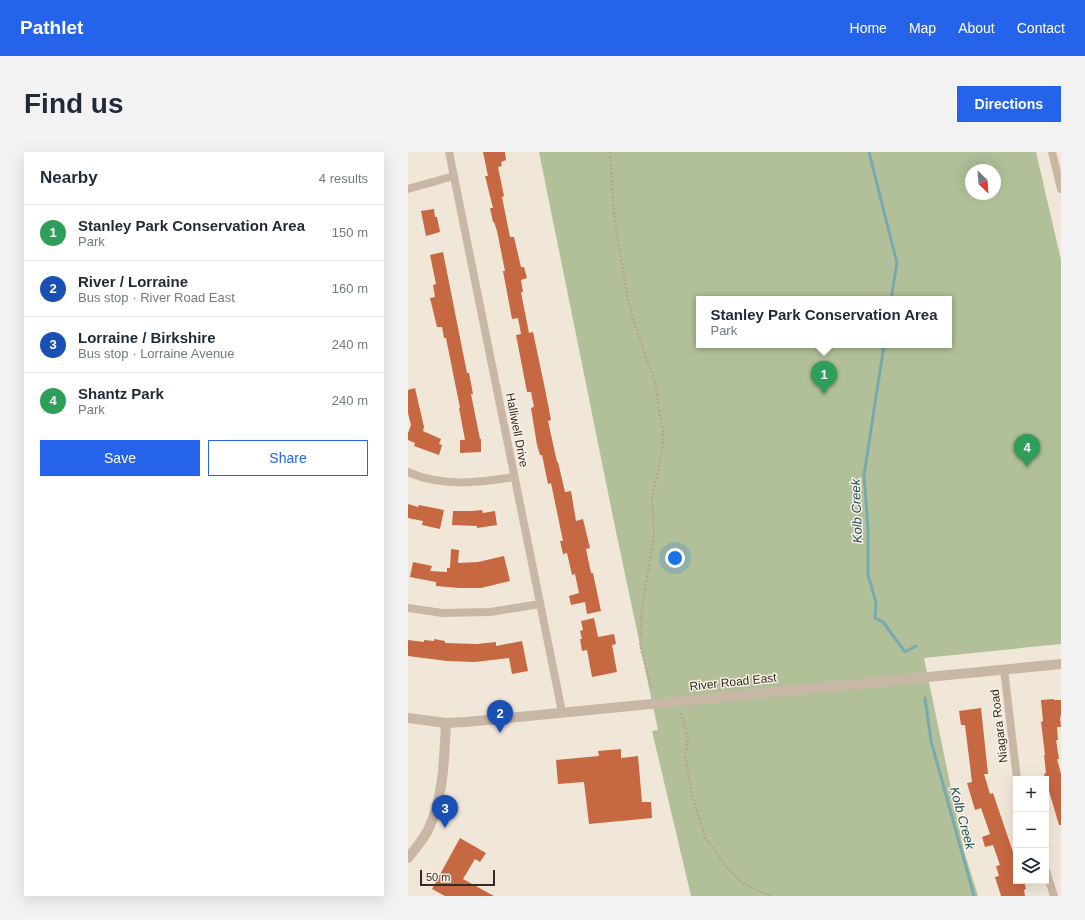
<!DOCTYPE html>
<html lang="en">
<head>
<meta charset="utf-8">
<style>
  body { margin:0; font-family:Helvetica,sans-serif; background:#f2f2f3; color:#1f2937 }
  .controls { position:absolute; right:12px; bottom:12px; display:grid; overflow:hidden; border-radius:0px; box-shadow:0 4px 16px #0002 }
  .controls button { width:36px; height:36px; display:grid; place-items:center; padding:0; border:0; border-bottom:1px solid #e0e1e3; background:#fff; color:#1f2937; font:20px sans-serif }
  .compass { position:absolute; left:557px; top:12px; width:36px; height:36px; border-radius:50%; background:#fff; box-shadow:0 4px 16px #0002; rotate:155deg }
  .scale { position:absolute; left:12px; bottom:10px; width:75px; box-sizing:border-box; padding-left:4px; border:2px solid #352b26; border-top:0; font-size:11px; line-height:14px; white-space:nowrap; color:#352b26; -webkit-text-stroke:3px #f9f1e5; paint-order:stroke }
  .you { position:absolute; left:267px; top:406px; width:14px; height:14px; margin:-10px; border:3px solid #fff; border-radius:50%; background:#1a73e8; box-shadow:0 0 0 6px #1a73e833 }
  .badge { display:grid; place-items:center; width:26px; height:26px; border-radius:50%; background:#2563eb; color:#fff; font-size:13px; font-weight:700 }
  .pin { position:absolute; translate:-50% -33px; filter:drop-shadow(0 1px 2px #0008) }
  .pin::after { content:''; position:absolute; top:21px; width:14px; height:12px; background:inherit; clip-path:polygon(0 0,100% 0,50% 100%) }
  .popup { position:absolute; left:288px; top:144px; width:256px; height:52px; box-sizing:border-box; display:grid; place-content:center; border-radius:0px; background:#fff; filter:drop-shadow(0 1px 3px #0005); font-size:13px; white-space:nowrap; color:#747a83 }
  .popup b { font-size:15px; color:#1f2937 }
  .popup::after { content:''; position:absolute; left:50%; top:100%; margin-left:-8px; border:8px solid transparent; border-top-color:#fff }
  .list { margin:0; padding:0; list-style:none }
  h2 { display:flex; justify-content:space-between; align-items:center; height:52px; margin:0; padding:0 16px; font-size:17px }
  h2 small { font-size:13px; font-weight:400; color:#747a83 }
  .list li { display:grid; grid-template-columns:26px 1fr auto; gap:12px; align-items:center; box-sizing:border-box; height:56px; padding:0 16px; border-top:1px solid #e0e1e3 }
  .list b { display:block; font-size:15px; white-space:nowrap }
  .list p { margin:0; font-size:13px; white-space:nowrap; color:#747a83 }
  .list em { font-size:13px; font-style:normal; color:#747a83 }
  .actions { display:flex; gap:8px; padding:12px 16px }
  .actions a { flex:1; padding:9px 0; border:1px solid #2563eb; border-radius:0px; text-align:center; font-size:14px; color:#2563eb }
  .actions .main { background:#2563eb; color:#fff }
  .icon { flex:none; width:22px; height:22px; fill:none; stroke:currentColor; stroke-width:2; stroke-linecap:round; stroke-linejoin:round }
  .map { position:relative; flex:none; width:653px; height:744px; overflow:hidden; border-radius:0px }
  header { display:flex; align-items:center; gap:24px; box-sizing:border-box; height:56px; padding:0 20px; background:#2563eb; color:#fff }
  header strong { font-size:19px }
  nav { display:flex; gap:22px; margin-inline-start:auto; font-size:14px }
  .intro { display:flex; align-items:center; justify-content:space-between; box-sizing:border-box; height:96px; padding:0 24px }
  h1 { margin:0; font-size:28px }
  .button { padding:10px 18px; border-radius:0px; background:#2563eb; color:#fff; font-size:14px; font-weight:700 }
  main { display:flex; gap:24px; padding:0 24px }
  aside { flex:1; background:#fff; border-radius:0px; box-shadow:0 4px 16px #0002 }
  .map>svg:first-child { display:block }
  .green { fill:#b1c099; fill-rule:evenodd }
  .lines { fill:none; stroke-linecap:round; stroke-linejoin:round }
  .stream { stroke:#78a9ae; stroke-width:3 }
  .building { fill:#c66842 }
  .path { stroke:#b5a18f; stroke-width:2; stroke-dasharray:2 2; stroke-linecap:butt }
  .minor { stroke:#c9b7a5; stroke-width:8 }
  .tertiary { stroke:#c9b7a5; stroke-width:10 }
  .labels { text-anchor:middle; stroke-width:3; stroke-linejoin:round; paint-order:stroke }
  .street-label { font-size:12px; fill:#352b26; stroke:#f9f1e5 }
  .water-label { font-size:13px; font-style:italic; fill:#1c4f56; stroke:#f9f1e5 }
</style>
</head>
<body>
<header>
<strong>Pathlet</strong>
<nav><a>Home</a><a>Map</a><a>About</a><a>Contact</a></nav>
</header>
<div class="intro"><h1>Find us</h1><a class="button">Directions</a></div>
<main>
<aside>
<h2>Nearby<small>4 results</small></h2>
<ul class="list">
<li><span class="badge" style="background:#2e9e5b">1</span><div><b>Stanley Park Conservation Area</b><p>Park</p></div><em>150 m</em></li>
<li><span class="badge" style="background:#1a4fb4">2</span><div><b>River / Lorraine</b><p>Bus stop · River Road East</p></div><em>160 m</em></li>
<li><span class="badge" style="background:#1a4fb4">3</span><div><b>Lorraine / Birkshire</b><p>Bus stop · Lorraine Avenue</p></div><em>240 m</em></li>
<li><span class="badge" style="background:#2e9e5b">4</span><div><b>Shantz Park</b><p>Park</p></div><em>240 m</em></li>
</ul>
<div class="actions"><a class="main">Save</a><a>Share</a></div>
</aside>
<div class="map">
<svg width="653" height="744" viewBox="0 0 653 744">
  <rect width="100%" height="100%" fill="#f1e7d9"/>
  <path class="green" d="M131,0h497l25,108v384l-137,14 40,193 14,45h-287l-39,-165 6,-1 -43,-203zM563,18h24v24h-24zM291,147h250v46h-250z"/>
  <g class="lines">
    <g class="stream">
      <path d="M461,0l28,111 -6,36"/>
      <path d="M476,193l-20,130 4,54v46l8,27 -1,16 8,4 22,30 11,-6"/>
      <path d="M517,546l6,43 43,155"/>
    </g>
  </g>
  <g class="building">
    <path d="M75,0h22l1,8 -5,2 1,4 -4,1 6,29 -2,1 8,40h4l7,30h3l3,11 -6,2 2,12h-2l8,41 4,-1 12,57 6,31 -3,1 9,41h1l7,30 6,-1 5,30 7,-2 7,29 -4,1 5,24h2l8,38 -14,3 -2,-12 -14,3 -2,-9 10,-3 -4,-19 -3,1 -5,-22 -4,1 -3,-13h3l-12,-58 -3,1 -6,-29h-2l-3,-10 -6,-37 3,-1 -3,-15h-4l-11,-57 5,-1 -3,-16 -6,1 -9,-48h2l-8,-40 -3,-9h-1l-3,-14h3l-8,-32h3z"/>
    <path d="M26,57l1,8h2l3,15 -14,4 -5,-25z"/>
    <path d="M35,100l24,121h2l4,21h-2l9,45h1v13l-21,1v-13h5l-6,-32h1l-14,-70h-2l-2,-11h-5l-7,-29 5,-1 -2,-12 3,-1 -6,-29z"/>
    <path d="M7,236l9,39 -1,4 18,8 -2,5 3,1 -3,10 -25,-9 1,-3 -7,-3v-7l3,-8 -3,-12v-23z"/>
    <path d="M0,352l10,3 1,-2 25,5 -4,19 -18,-4 1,-4 -15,-3z"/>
    <path d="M74,358l1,3 12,-2 2,14 -20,3v-2l-25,-1 1,-14h18z"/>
    <path d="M43,397l8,1 -1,13 20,-1 26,-6 6,25 -29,7h-22l-23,-2v-4l-26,-5 3,-15 19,4 -2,5 17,1v-4h3z"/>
    <path d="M186,466l4,19 16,-3 2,10 -4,1 5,27 -25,5 -5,-27 -5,1 -2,-12h2l-2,-8 3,-1 -2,-9z"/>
    <path d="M26,487l11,2v2l32,1 19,-2v4l26,-5 6,30 -16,3 -3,-16 -34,4 -28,-1 -39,-5v-16l16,2v-2l10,1z"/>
    <path d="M646,547v1h7v16l-1,1 1,10h-4l1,13h-2l3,19h-2l4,15v51h-2l-15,-51 2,-1 -2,-18h1l-4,-33 2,-1 -2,-21z"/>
    <path d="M573,556l7,66h-4l6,20 3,-1 21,62 2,-1v27h8l2,8 -2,1 1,6h-24l-6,-19 4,-1 -3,-10 4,-1 -7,-20 -8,2 -3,-10 8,-3 -9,-26 -6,2 -8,-27 5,-1 -7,-57h-4l-2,-14z"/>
    <path d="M213,597v9l17,-2 4,46h9l1,16 -63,6 -5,-42 -26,2 -2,-24 43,-4 -1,-5z"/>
    <path d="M52,686l26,15 -6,9 -5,-3 -12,20 31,17h-49l-13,-7z"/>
  </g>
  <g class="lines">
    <g class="path">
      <path d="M202,0l4,60 5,36 9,51 5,20 22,63 5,35 3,14v17l-11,50 2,36 -12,72 -2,40 11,41"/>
      <path d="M273,561l7,25 -3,17 8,43 12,39 20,28 17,18 28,13"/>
    </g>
    <g class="minor">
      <path d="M41,0l113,560"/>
      <path d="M644,0l9,37"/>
      <path d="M0,37l46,-13"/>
      <path d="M0,320c33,15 71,11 106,5"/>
      <path d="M0,456l34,5 48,-1 50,-8"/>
      <path d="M596,517l13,110"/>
      <path d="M638,719l8,25"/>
    </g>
    <g class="tertiary">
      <path d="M0,566l38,5 20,-1 595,-58"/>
      <path d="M0,706c7,-9 15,-18 20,-28 16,-33 16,-71 18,-107"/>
    </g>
  </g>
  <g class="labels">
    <g class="street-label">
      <text transform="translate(109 278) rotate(79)" y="4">Halliwell Drive</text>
      <text transform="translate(325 530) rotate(-6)" y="4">River Road East</text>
      <text transform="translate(591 574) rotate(-97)" y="4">Niagara Road</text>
    </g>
    <g class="water-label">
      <text transform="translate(448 359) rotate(-92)" y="5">Kolb Creek</text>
      <text transform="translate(555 666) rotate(75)" y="5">Kolb Creek</text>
    </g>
  </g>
</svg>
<div class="controls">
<button>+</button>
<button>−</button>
<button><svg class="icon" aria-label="layers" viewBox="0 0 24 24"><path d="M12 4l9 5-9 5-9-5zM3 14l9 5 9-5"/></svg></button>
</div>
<svg class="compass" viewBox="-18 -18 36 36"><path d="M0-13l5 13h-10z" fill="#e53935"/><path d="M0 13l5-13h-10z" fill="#747a83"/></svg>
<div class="scale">50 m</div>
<div class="you"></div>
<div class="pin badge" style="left:416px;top:242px;background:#2e9e5b">1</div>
<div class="popup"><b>Stanley Park Conservation Area</b>Park</div>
<div class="pin badge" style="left:92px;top:581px;background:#1a4fb4">2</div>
<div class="pin badge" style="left:37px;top:676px;background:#1a4fb4">3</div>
<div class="pin badge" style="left:619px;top:315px;background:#2e9e5b">4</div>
</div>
</main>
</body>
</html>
